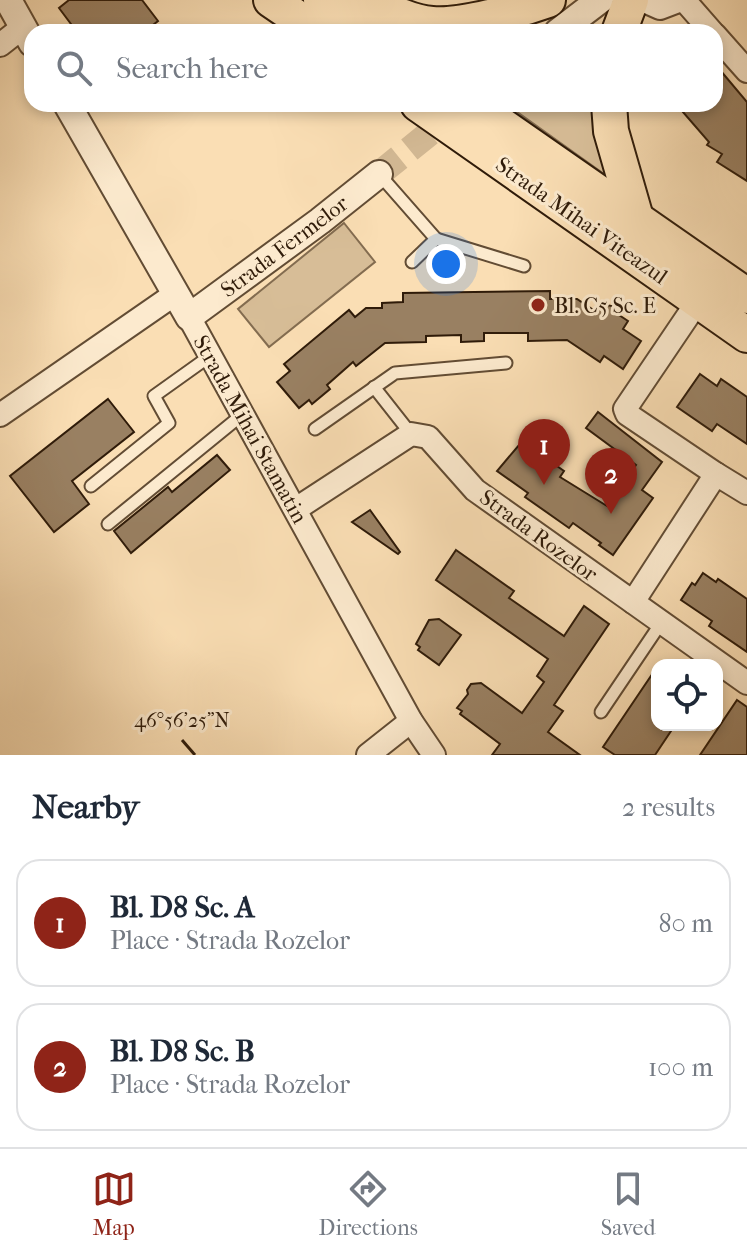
<!DOCTYPE html>
<html lang="en">
<head>
<meta charset="utf-8">
<style>
  body { margin:0; font-family:"IM FELL French Canon",serif; background:#f2f2f3; color:#1f2937 }
  .controls { position:absolute; right:24px; bottom:24px; display:grid; overflow:hidden; border-radius:16px; box-shadow:0 4px 12px #0003 }
  .controls button { width:72px; height:72px; display:grid; place-items:center; padding:0; border:0; border-bottom:2px solid #e0e1e3; background:#fff; color:#1f2937; font:40px sans-serif }
  .you { position:absolute; left:446px; top:264px; width:28px; height:28px; margin:-20px; border:6px solid #fff; border-radius:50%; background:#1a73e8; box-shadow:0 0 0 12px #1a73e833 }
  .badge { display:grid; place-items:center; width:52px; height:52px; border-radius:50%; background:#8f2418; color:#fff; font-size:26px; font-weight:700 }
  .pin { position:absolute; translate:-50% -66px; filter:drop-shadow(0 2px 4px #0008) }
  .pin::after { content:''; position:absolute; top:42px; width:28px; height:24px; background:inherit; clip-path:polygon(0 0,100% 0,50% 100%) }
  .list { margin:0; padding:0; list-style:none }
  h2 { display:flex; justify-content:space-between; align-items:center; height:104px; margin:0; padding:0 32px; font-size:34px }
  h2 small { font-size:26px; font-weight:400; color:#747a83 }
  .list li { display:grid; grid-template-columns:52px 1fr auto; gap:24px; align-items:center; box-sizing:border-box; height:128px; margin:0 16px 16px; padding:0 16px; border:2px solid #e0e1e3; border-radius:24px }
  .list b { display:block; font-size:30px; white-space:nowrap }
  .list p { margin:0; font-size:26px; white-space:nowrap; color:#747a83 }
  .list em { font-size:26px; font-style:normal; color:#747a83 }
  .icon { flex:none; width:44px; height:44px; fill:none; stroke:currentColor; stroke-width:2; stroke-linecap:round; stroke-linejoin:round }
  .map { position:relative; flex:none; width:747px; height:755px; overflow:hidden }
  .search { position:absolute; background:#fff; box-shadow:0 4px 12px #0003; left:24px; right:24px; top:24px; height:88px; display:flex; align-items:center; gap:20px; box-sizing:border-box; padding:0 28px; border-radius:24px; color:#747a83; font-size:30px }
  .sheet { height:392px; background:#fff }
  nav { display:flex; justify-content:space-around; align-items:center; box-sizing:border-box; height:112px; border-top:2px solid #e0e1e3; background:#fff; font-size:22px; color:#747a83 }
  nav a { display:grid; justify-items:center; gap:4px }
  nav .on { color:#8f2418 }
  .map>svg:first-child { display:block }
  .green { fill:#d7bd97; stroke:#836c50; stroke-width:2 }
  .building { fill:#998062; stroke:#2f1b09; stroke-width:2 }
  .lines { fill:none; stroke-linecap:round; stroke-linejoin:round }
  .tertiary-tunnel { stroke:#d1b792; stroke-width:26; stroke-dasharray:26 13; stroke-linecap:butt }
  .service-casing { stroke:#624c34; stroke-width:15 }
  .minor-casing { stroke:#624c34; stroke-width:26 }
  .tertiary-casing { stroke:#624c34; stroke-width:30 }
  .primary-casing { stroke:#2f1b09; stroke-width:38 }
  .service { stroke:#fceace; stroke-width:11 }
  .minor { stroke:#fceace; stroke-width:22 }
  .tertiary { stroke:#fceace; stroke-width:26 }
  .primary { stroke:#fadeb4; stroke-width:34 }
  .ticks { fill:none; stroke:#2f1b09; stroke-width:3 }
  .poi-dot { fill:#8f2418; stroke:#fceace; stroke-width:3 }
  .labels { text-anchor:middle; stroke-width:6; stroke-linejoin:round; paint-order:stroke }
  .street-label { font-size:22px; fill:#2f1b09; stroke:#fceace }
  .poi-label { font-size:22px; fill:#2f1b09; stroke:#fceace; text-anchor:start }
  .ticks-label { font-size:20px; text-anchor:middle; fill:#2f1b09; stroke:#fceace; stroke-width:6; stroke-linejoin:round; paint-order:stroke }
</style>
</head>
<body>
<div class="map">
<svg width="747" height="755" viewBox="0 0 747 755">
  <rect width="100%" height="100%" fill="#fadeb4"/>
  <filter id="stains"><feTurbulence type="fractalNoise" baseFrequency=".0025" numOctaves="4"/><feColorMatrix values="0 0 0 0 .2 0 0 0 0 .09 0 0 0 0 .02 0 0 0 .5 -.17"/></filter>
  <radialGradient id="worn" r=".72"><stop offset=".6" stop-color="#630" stop-opacity="0"/><stop offset="1" stop-color="#630" stop-opacity=".3"/></radialGradient>
  <g class="green">
    <path d="M506,104h93l12,75z"/>
    <path d="M344,223l31,39 -106,85 -31,-38z"/>
  </g>
  <g class="building">
    <path d="M69,0h73l16,21 -14,11h-67l-18,-24z"/>
    <path d="M715,64l32,38v79l-30,-19 5,-8 -15,-9 2,-3 -33,-38h39z"/>
    <path d="M550,291v8h27l18,12 4,-7 20,3v8l9,6 -5,8 18,12 -18,28 -19,-13 -4,6 -33,-22 -39,1v-8h-44v8l-23,1v-7l-35,1v6l-41,1 -29,23 -3,-4 -26,23 3,4 -18,15 -3,-4 -10,8 -22,-26 13,-11 -6,-7 65,-54 6,7 11,-9h16v-5l21,-1v-9z"/>
    <path d="M700,374l17,12 4,-7 26,18v47l-30,-20 -5,7 -35,-24z"/>
    <path d="M108,399l26,33 -62,49 17,23 -35,28 -44,-56z"/>
    <path d="M598,412l64,50 -20,28 11,8 -40,57 -14,-10 2,-2 -28,-20 -4,5 -44,-31 3,-4 -31,-22 22,-26 13,9 2,-4 30,21 -4,6 47,29 29,-41 -50,-37z"/>
    <path d="M217,455l13,15 -99,83 -17,-22 54,-44 4,5z"/>
    <path d="M370,510l30,42 -2,2 -46,-32z"/>
    <path d="M456,550l58,41 -5,7 55,38 20,-30 25,18 -55,81 9,6 -15,21 32,23h-88l8,-11 -40,-30 2,-3 -5,-3 11,-14 -1,-4 4,-6 10,-1 41,30 22,-31 -7,-6 11,-17 -112,-79z"/>
    <path d="M703,573l13,9 2,-3 29,20v53l-38,-26 3,-5 -31,-21 11,-17 3,2z"/>
    <path d="M439,619l22,16 -22,30 -21,-15 2,-3 -4,-3 13,-24z"/>
    <path d="M657,667v58h18l-20,30h-40l-12,-8z"/>
    <path d="M737,700l10,7v48h-47z"/>
  </g>
  <g class="lines">
    <path class="tertiary-tunnel" d="M379,174l78,-63"/>
    <defs>
      <g id="service">
        <path d="M379,174l57,65"/>
        <path d="M412,262l24,-23 88,27"/>
        <path d="M374,387l37,47"/>
        <path d="M315,429l80,-56 111,-10"/>
        <path d="M91,486l78,-63 -15,-27 56,-40"/>
        <path d="M108,524l135,-110"/>
        <path d="M601,712l60,-89"/>
      </g>
      <g id="minor">
        <path d="M642,0l18,8 21,-8"/>
        <path d="M684,0l28,32"/>
        <path d="M715,35l32,36"/>
        <path d="M0,45l23,-18"/>
        <path d="M698,301l-73,108 2,5 89,60"/>
        <path d="M189,317l222,404 23,34"/>
        <path d="M0,415l175,-121"/>
        <path d="M296,509l115,-75 17,3 47,53 272,193"/>
        <path d="M633,602l83,-128 31,19"/>
        <path d="M368,755l43,-34"/>
      </g>
      <g id="tertiary">
        <path d="M8,0l24,43"/>
        <path d="M558,32l42,-32"/>
        <path d="M67,104l122,213 131,-96 59,-47"/>
      </g>
      <g id="primary">
        <path d="M271,0l47,32"/>
        <path d="M321,0l47,32"/>
        <path d="M367,0c20,10 42,22 65,24 28,3 88,-14 116,-24"/>
        <path d="M619,32l12,-32"/>
        <path d="M418,104l329,231"/>
        <path d="M471,104l276,192"/>
        <path d="M609,104l2,27 25,87"/>
      </g>
    </defs>
    <use href="#service" class="service-casing"/>
    <use href="#minor" class="minor-casing"/>
    <use href="#tertiary" class="tertiary-casing"/>
    <use href="#primary" class="primary-casing"/>
    <use href="#service" class="service"/>
    <use href="#minor" class="minor"/>
    <use href="#tertiary" class="tertiary"/>
    <use href="#primary" class="primary"/>
  </g>
  <path class="ticks" d="M182,740l13,15"/>
  <circle class="poi-dot" cx="538" cy="305" r="8"/>
  <g class="labels">
    <g class="street-label">
      <text transform="translate(582 220) rotate(35)" y="8">Strada Mihai Viteazul</text>
      <text transform="translate(284 246) rotate(-37)" y="8">Strada Fermelor</text>
      <text transform="translate(251 429) rotate(61)" y="8">Strada Mihai Stamatin</text>
      <text transform="translate(539 535) rotate(36)" y="8">Strada Rozelor</text>
    </g>
    <g class="poi-label">
      <text x="554" y="313">Bl. C5 Sc. E</text>
    </g>
  </g>
  <g class="ticks-label">
    <text x="182" y="727">46°56'25"N</text>
  </g>
  <rect width="100%" height="100%" filter="url(#stains)"/>
  <rect width="100%" height="100%" fill="url(#worn)"/>
</svg>
<div class="controls">
<button><svg class="icon" aria-label="locate" viewBox="0 0 24 24"><circle cx="12" cy="12" r="6"/><path d="M12 2v4M12 18v4M2 12h4M18 12h4"/></svg></button>
</div>
<div class="you"></div>
<div class="pin badge" style="left:544px;top:485px">1</div>
<div class="pin badge" style="left:611px;top:514px">2</div>
<div class="search"><svg class="icon" aria-label="search" viewBox="0 0 24 24"><circle cx="10" cy="10" r="6"/><path d="M15 15l6 6"/></svg>Search here</div>
</div>
<section class="sheet">
<h2>Nearby<small>2 results</small></h2>
<ul class="list">
<li><span class="badge">1</span><div><b>Bl. D8 Sc. A</b><p>Place · Strada Rozelor</p></div><em>80 m</em></li>
<li><span class="badge">2</span><div><b>Bl. D8 Sc. B</b><p>Place · Strada Rozelor</p></div><em>100 m</em></li>
</ul>
</section>
<nav>
<a class="on"><svg class="icon" aria-label="map" viewBox="0 0 24 24"><path d="M3 6l6-2 6 2 6-2v14l-6 2-6-2-6 2zM9 4v14M15 6v14"/></svg>Map</a>
<a><svg class="icon" aria-label="directions" viewBox="0 0 24 24"><path d="M12 3l9 9-9 9-9-9zM9 14v-3h6M13 9l2 2-2 2"/></svg>Directions</a>
<a><svg class="icon" aria-label="saved" viewBox="0 0 24 24"><path d="M7 4h10v16l-5-4-5 4z"/></svg>Saved</a>
</nav>
</body>
</html>
